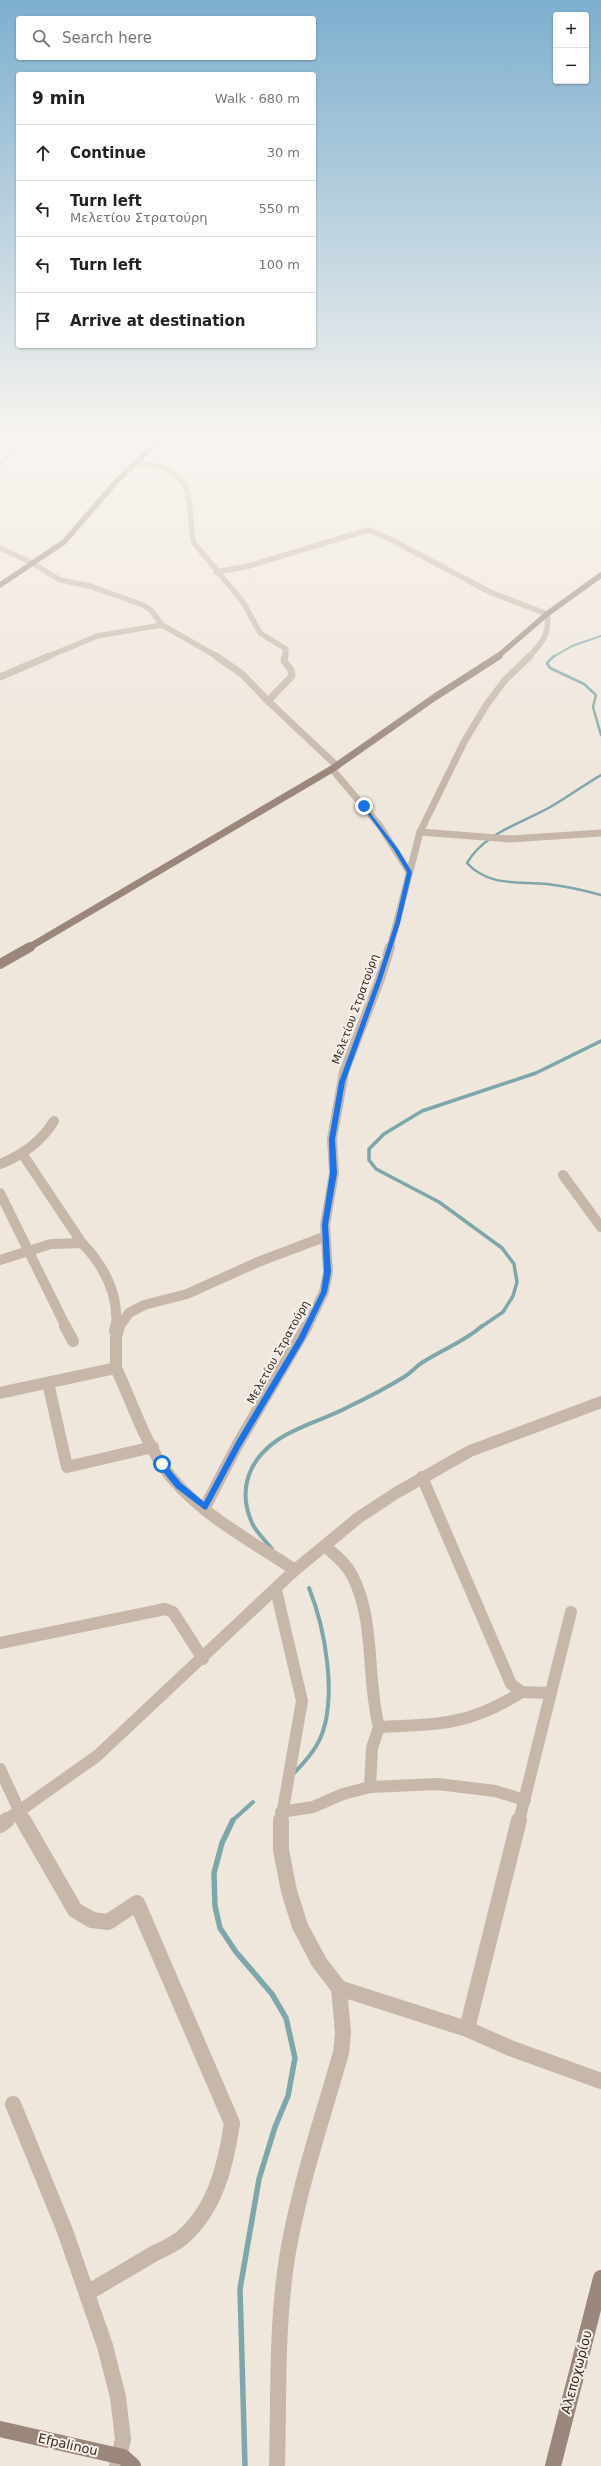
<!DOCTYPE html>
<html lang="en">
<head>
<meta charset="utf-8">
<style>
  body { margin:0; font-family:"DejaVu Sans",sans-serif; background:#f2f2f2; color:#202124 }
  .controls { position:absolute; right:12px; top:12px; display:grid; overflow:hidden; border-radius:4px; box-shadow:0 1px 3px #0004 }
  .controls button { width:36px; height:36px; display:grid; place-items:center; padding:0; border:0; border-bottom:1px solid #e0e0e0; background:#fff; color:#202124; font:20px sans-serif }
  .stop { position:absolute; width:12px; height:12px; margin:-9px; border:3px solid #1a73e8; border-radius:50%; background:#fff }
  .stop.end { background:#1a73e8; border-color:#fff; box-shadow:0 1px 4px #0008 }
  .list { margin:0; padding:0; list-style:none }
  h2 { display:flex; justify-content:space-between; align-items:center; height:52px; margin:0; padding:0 16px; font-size:17px }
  h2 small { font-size:13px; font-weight:400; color:#757577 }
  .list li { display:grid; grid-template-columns:26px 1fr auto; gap:12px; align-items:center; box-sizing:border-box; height:56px; padding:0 16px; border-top:1px solid #e0e0e0 }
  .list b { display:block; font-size:15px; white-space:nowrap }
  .list p { margin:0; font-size:13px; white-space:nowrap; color:#757577 }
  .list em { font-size:13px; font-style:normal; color:#757577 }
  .icon { flex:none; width:22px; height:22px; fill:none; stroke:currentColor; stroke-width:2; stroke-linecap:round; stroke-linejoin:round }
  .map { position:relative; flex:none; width:601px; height:2466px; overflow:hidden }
  .search { position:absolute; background:#fff; box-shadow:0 1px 3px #0004; left:16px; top:16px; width:300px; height:44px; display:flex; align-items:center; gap:10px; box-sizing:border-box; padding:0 14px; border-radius:4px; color:#757577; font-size:15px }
  .panel { position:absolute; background:#fff; box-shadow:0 1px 3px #0004; left:16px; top:72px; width:300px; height:276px; border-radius:4px }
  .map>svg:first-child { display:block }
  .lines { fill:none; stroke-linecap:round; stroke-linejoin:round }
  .stream-far4 { stroke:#7da7aa; stroke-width:2 }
  .stream-far3 { stroke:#7da7aa; stroke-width:2.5 }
  .stream-far2 { stroke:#7da7aa; stroke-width:3.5 }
  .stream-far1 { stroke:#7da7aa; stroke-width:4 }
  .stream { stroke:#7da7aa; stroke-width:5.5 }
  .street-far4 { stroke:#c6b7a9; stroke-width:5.5 }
  .street-far3 { stroke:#c6b7a9; stroke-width:7 }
  .street-far2 { stroke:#c6b7a9; stroke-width:10 }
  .street-far1 { stroke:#c6b7a9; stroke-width:12 }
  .street { stroke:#c6b7a9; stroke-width:16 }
  .secondary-far3 { stroke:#9a867a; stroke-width:5.5 }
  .secondary-far2 { stroke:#9a867a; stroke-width:7 }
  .secondary-far1 { stroke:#9a867a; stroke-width:10 }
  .secondary { stroke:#9a867a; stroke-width:16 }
  .route { fill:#1a73e8 }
  .labels { text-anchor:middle; stroke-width:4; stroke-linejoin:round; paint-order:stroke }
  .street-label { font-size:11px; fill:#342c28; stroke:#f8f0e8 }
  .near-street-label { font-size:13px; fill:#342c28; stroke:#f8f0e8 }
</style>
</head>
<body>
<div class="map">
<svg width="601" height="2466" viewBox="0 0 601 2466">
  <rect width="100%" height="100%" fill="#efe6dc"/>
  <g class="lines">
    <g class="stream-far4">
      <path d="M0,440c29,5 65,12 90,-6"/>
      <path d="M553,657l19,-11 29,-10"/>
    </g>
    <g class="stream-far3">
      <path d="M554,656l-7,7 3,5 34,16 12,11 -3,12 8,28"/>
      <path d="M601,775c-17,10 -32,21 -49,31 -29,17 -67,26 -85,57 22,24 51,18 80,21 18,2 36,6 54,11"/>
    </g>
    <path class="stream-far2" d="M481,1327l22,-15 10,-16 4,-14 -3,-18 -12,-16 -63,-46 -63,-33 -7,-9v-11l15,-15 38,-23 114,-38 65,-32"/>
    <g class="stream-far1">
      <path d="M272,1549c-6,-8 -16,-17 -20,-26 -15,-34 -3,-64 27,-84 21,-14 47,-20 69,-32 19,-9 38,-19 56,-30 7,-4 12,-11 19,-15 20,-13 41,-20 59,-36"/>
      <path d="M294,1773c10,-10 20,-21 26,-34 18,-41 5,-111 -11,-151"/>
      <path d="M232,1821l21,-19"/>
    </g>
    <path class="stream" d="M233,1820l-11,23 -8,30 1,33 5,22 16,24 36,42 14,24 9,40 -7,38 -13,31 -16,52 -19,110 5,177"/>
    <g class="street-far4">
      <path d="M529,434l32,10"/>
      <path d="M156,442l45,-8"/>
      <path d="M135,462c10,2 24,3 34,8 28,14 18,48 25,73l49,59 17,31 26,16 -1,8"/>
      <path d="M0,464l27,-30"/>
      <path d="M0,548l32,15 28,17 30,6 53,19 8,5 11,15"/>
      <path d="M216,572l33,-6 119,-36 18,7 104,55 57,22c3,21 -5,28 -18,43"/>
      <path d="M47,657l50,-21 65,-11 56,32"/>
    </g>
    <g class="street-far3">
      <path d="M216,656l26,18 26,27"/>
      <path d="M285,656l-1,5 7,9 1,6 -24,25 69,65"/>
      <path d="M0,677l49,-21"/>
      <path d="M332,769l48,57 29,46"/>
      <path d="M420,832l90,7 91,-6"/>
      <path d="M390,948l30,-116 44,-90 23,-38 18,-24 25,-24"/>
    </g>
    <g class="street-far2">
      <path d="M23,1155l59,88"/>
      <path d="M0,1164c23,-9 41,-22 54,-43"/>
      <path d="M563,1175l38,52"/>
      <path d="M0,1193l66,134"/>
      <path d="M0,1260l51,-16 31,-1c22,23 37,51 34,84"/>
      <path d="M119,1327l10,-14 15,-8 43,-11 71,-32 66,-25"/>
      <path d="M307,1327l17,-35 4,-20 -3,-47 9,-52 -2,-34 12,-67 36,-93 10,-32"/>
    </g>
    <g class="street-far1">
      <path d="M65,1326l8,15"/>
      <path d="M115,1331l1,-5"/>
      <path d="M116,1368c15,32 26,67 46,97 31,46 88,75 133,105"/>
      <path d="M48,1383l19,84 86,-20"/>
      <path d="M0,1393l116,-25v-31l3,-11"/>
      <path d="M422,1477l89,207 11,8 27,1"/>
      <path d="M205,1507l33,-63 69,-118"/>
      <path d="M325,1546c10,9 21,17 27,29 24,46 14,103 27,152"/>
      <path d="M276,1590l26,111 -21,120"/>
      <path d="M0,1643l165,-34 8,3 30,47"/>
      <path d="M0,1769l24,52"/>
      <path d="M370,1787l68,-3 57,7 30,9"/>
      <path d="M281,1812l32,-5 30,-13 27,-7 2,-39 7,-21c61,-3 88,-1 143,-35"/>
      <path d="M5,1821l92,-65 198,-186 63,-52 38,-25 74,-42 131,-49"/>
      <path d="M519,1821l52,-209"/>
    </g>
    <g class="street">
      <path d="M23,1820l52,90 17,10 16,2 29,-19 95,220c-6,41 -16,84 -48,113 -8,8 -19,12 -29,17 -22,13 -44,26 -66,39"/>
      <path d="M0,1825l7,-5"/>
      <path d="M339,1988l128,41 43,19 91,33"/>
      <path d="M467,2029l52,-209"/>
      <path d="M13,2104l52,127 40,115 13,51 5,42 -6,27"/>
      <path d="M277,2466c2,-71 -1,-144 11,-214 12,-68 34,-133 53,-199l2,-20 -4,-45 -20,-26 -19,-36 -11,-35 -8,-41v-30"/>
    </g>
    <g class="secondary-far3">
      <path d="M0,585l64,-43 51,-59 50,-49"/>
      <path d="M497,657l50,-43 54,-39"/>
    </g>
    <path class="secondary-far2" d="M28,948l304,-179 103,-72 64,-41"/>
    <path class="secondary-far1" d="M0,964l30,-17"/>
    <g class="secondary">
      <path d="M0,2429l123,28 10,9"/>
      <path d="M553,2466l48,-188"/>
    </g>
  </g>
  <linearGradient id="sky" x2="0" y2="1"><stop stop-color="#7dafcf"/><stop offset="0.56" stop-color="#f8f4ef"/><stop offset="1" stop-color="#f8f4ef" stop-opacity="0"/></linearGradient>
  <rect width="601" height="779" fill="url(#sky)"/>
  <path class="route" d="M364,805l34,44 14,23 -12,51 -18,56 -37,103 -10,57 2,34 -9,52 3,47 -4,20 -23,48 -63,106 -34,63 -2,1 -29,-22 -17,-21v-5h5l17,21 23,19 32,-60 62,-104 23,-46 3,-20 -2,-47 8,-52 -1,-34 10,-57 38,-103 18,-56 12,-51 -13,-22 -32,-44z"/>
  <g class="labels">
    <g class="street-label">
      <text transform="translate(355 1009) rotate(-70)" y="4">Μελετίου Στρατούρη</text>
      <text transform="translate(278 1352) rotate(-61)" y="4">Μελετίου Στρατούρη</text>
    </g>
    <g class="near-street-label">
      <text transform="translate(576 2372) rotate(-75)" y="5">Αλεποχωρίου</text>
      <text transform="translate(68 2444) rotate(13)" y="5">Efpalinou</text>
    </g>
  </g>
</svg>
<div class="controls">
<button>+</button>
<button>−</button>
</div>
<div class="stop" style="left:162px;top:1464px"></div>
<div class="stop end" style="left:364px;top:806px"></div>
<div class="search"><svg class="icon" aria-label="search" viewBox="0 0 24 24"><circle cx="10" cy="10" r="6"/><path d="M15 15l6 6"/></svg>Search here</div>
<section class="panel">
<h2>9 min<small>Walk · 680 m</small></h2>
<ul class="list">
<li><svg class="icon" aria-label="ahead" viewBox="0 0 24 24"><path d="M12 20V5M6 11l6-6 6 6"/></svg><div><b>Continue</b></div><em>30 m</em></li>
<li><svg class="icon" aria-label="left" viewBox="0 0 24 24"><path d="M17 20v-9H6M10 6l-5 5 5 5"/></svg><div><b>Turn left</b><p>Μελετίου Στρατούρη</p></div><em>550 m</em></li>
<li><svg class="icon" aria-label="left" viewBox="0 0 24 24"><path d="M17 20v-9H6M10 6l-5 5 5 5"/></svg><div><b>Turn left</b></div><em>100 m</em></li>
<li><svg class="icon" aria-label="arrive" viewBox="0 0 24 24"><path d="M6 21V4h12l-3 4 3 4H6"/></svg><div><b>Arrive at destination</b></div></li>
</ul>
</section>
</div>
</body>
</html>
